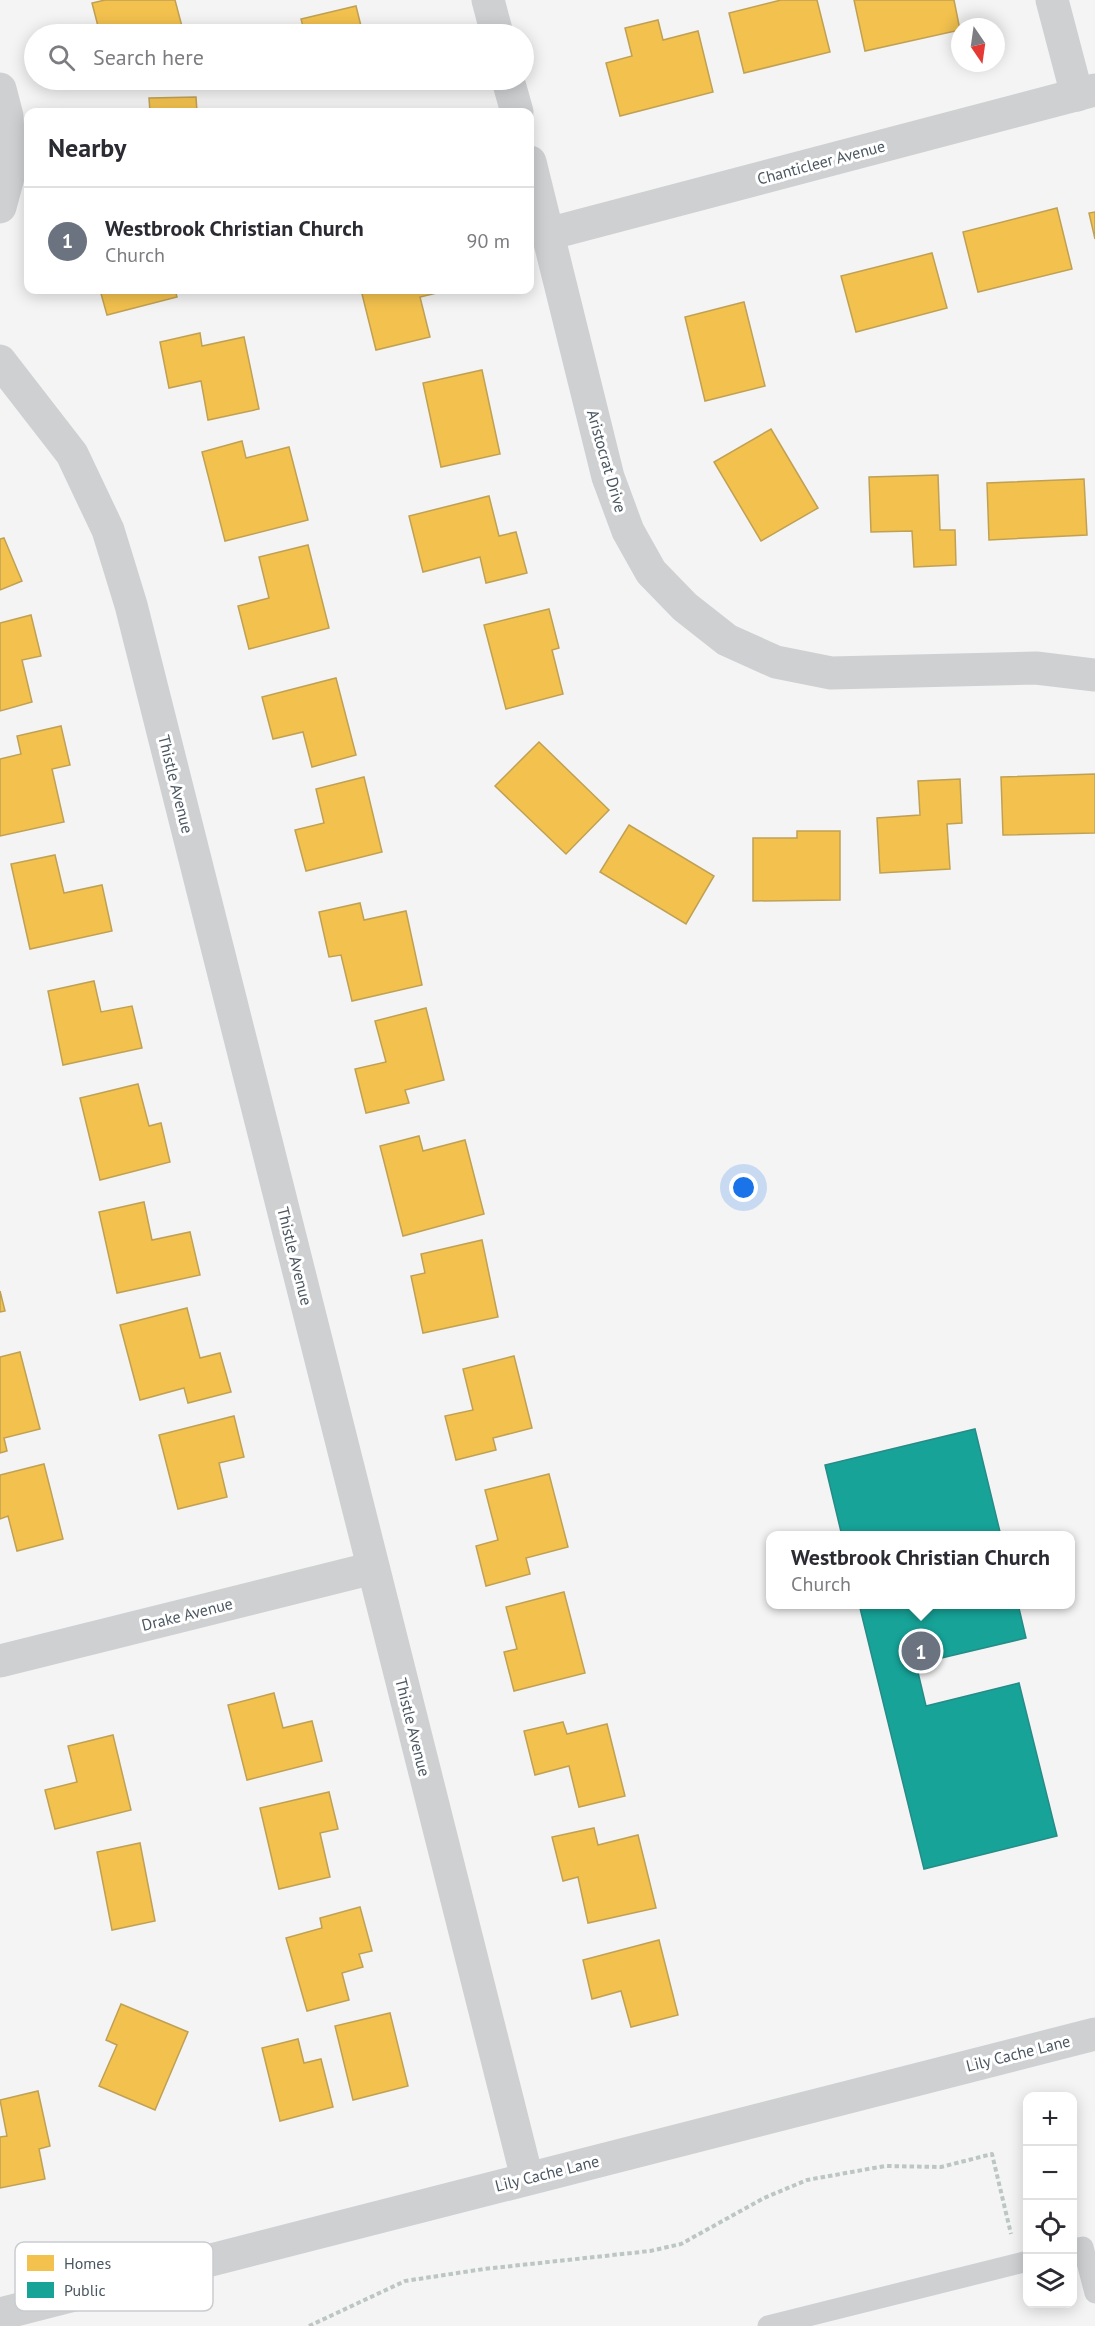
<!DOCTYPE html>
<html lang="en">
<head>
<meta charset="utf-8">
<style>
  body { margin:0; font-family:"PT Sans",sans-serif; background:#f2f2f3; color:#2b2b33 }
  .controls { position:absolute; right:18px; bottom:18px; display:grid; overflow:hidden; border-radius:12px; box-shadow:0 3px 15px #0003 }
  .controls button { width:54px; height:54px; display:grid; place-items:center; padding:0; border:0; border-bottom:2px solid #e1e1e2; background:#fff; color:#2b2b33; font:30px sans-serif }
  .compass { position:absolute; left:951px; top:18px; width:54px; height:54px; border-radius:50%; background:#fff; box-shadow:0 3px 15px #0003; rotate:167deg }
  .you { position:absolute; left:744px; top:1188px; width:21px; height:21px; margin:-15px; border:4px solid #fff; border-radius:50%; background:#1a73e8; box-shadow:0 0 0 9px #1a73e833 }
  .badge { display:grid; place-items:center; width:39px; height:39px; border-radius:50%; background:#868d94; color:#fff; font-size:20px; font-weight:700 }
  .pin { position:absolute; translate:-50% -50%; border:3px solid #fff; box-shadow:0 2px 6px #0006 }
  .popup { position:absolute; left:766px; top:1531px; width:309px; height:78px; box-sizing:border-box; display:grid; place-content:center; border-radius:12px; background:#fff; filter:drop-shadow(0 2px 4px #0005); font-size:20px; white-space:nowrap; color:#7c7c81 }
  .popup b { font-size:22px; color:#2b2b33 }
  .popup::after { content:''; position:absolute; left:50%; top:100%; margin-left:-12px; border:12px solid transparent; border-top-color:#fff }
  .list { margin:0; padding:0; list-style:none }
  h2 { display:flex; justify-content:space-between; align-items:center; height:78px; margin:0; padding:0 24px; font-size:26px }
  h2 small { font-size:20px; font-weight:400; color:#7c7c81 }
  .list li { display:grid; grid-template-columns:39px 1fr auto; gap:18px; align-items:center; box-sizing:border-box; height:108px; padding:0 24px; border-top:2px solid #e1e1e2 }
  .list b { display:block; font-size:22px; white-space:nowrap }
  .list p { margin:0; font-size:20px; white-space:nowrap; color:#7c7c81 }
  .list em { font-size:20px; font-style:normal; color:#7c7c81 }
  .icon { flex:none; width:33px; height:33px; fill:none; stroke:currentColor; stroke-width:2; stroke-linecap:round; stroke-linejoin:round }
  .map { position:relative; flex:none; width:1095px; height:2326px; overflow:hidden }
  .search { position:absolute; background:#fff; box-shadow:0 3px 15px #0003; left:24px; top:24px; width:510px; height:66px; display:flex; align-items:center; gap:15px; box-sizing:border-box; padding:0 21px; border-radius:33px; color:#7c7c81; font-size:22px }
  .panel { position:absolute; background:#fff; box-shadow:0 3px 15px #0003; left:24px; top:108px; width:510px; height:186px; border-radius:12px }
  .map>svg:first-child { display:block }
  .homes { fill:#f2c14e; stroke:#c0a154; stroke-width:1.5 }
  .public { fill:#17a398; stroke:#268c88; stroke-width:1.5 }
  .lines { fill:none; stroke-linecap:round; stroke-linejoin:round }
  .path { stroke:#bcc7c4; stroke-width:4; stroke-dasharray:4.5 3; stroke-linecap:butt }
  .service { stroke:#ced0d2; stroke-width:21 }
  .minor { stroke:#ced0d2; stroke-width:33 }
  .tertiary { stroke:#ced0d2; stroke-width:33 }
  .labels { text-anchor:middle; stroke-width:6; stroke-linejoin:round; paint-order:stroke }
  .street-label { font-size:16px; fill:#4a5661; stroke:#fff }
  .key { fill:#fff; stroke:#c9ccd0; stroke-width:1.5 }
  .key-label { font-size:16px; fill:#4a5661 }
</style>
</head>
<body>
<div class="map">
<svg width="1095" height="2326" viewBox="0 0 1095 2326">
  <rect width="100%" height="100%" fill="#f4f4f4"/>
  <g class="homes">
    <path d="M105,0h70l9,34h-84l-8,-31z"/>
    <path d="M781,0h36l13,52 -86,21 -15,-60z"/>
    <path d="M854,0h100l6,30 -95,21z"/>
    <path d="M356,6l7,28h-58l-4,-15z"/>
    <path d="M658,20l5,20 35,-9 15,61 -93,24 -14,-53 26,-7 -7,-28z"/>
    <path d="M316,80h32l-30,7z"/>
    <path d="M365,80h39l-37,9z"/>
    <path d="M196,97l1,15h-47l-1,-14z"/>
    <path d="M1057,208l15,61 -94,23 -15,-60z"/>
    <path d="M1095,212v27l-6,-26z"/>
    <path d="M932,253l15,55 -91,24 -15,-56z"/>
    <path d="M100,290h75l2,7 -70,18z"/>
    <path d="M361,290h88l-29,7 10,40 -54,13z"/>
    <path d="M744,302l21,84 -60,15 -20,-84z"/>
    <path d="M200,333l2,13 42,-9 15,72 -51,11 -7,-39 -32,7 -9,-46z"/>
    <path d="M482,370l18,84 -59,13 -18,-84z"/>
    <path d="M771,429l47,79 -57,33 -47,-79z"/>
    <path d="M242,441l4,17 43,-11 19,73 -83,21 -23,-89z"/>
    <path d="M938,475l2,55h15l1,35 -42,2 -2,-36 -41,1 -2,-55z"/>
    <path d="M1084,479l3,56 -98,5 -2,-57z"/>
    <path d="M489,496l10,40 17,-4 11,41 -41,10 -6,-26 -57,15 -14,-56z"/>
    <path d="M4,538l18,43 -22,9v-51z"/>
    <path d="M308,545l21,83 -80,21 -11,-43 31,-8 -10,-41z"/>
    <path d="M549,609l10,39 -7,2 11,44 -57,15 -22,-84z"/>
    <path d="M31,615l10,41 -19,4 10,42 -32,9v-88z"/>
    <path d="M336,678l20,77 -44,12 -9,-35 -30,7 -11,-42z"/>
    <path d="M61,726l9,39 -18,4 12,53 -64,14v-77l21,-5 -4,-18z"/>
    <path d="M539,742l70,68 -43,44 -71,-68z"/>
    <path d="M1095,774v59l-92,2 -2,-58z"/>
    <path d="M364,777l18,75 -76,19 -11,-41 29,-7 -8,-34z"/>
    <path d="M960,779l2,44 -15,1 3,45 -70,4 -3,-55 43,-3 -2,-34z"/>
    <path d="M629,825l85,51 -28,48 -86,-52z"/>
    <path d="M797,831h43v69l-87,1v-63h44z"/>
    <path d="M55,855l9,38 38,-8 10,46 -82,18 -19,-85z"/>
    <path d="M360,903l4,17 42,-9 16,74 -70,16 -11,-46 -12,2 -10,-45z"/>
    <path d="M94,981l7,31 31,-6 10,42 -79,17 -15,-74z"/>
    <path d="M426,1008l18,72 -39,10 4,13 -43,10 -11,-44 31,-7 -11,-41z"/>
    <path d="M138,1084l11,42 12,-3 9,39 -70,18 -20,-82z"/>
    <path d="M419,1136l4,15 42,-11 19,74 -81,22 -23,-90z"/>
    <path d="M144,1202l8,38 38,-8 10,43 -83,18 -18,-81z"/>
    <path d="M482,1240l16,77 -75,16 -12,-57 14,-3 -4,-19z"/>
    <path d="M0,1291l5,20 -5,1z"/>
    <path d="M187,1308l13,50 20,-5 11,39 -43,11 -4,-15 -44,12 -20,-75z"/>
    <path d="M20,1352l20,77 -36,9 3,13 -7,2v-96z"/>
    <path d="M514,1356l18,72 -39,10 3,12 -40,10 -11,-44 28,-6 -10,-41z"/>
    <path d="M234,1416l10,41 -25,6 8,34 -49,12 -19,-74z"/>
    <path d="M44,1464l19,75 -46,12 -9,-35 -8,3v-44z"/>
    <path d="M549,1474l19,73 -42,11 4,16 -44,12 -10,-40 22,-6 -13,-50z"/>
    <path d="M564,1592l21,81 -71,18 -10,-39 13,-3 -11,-42z"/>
    <path d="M274,1693l9,35 29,-7 10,40 -75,19 -19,-75z"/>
    <path d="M563,1722l4,12 40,-10 18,72 -46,11 -10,-41 -34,9 -11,-44z"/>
    <path d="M113,1735l18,75 -76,19 -10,-39 32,-8 -9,-36z"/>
    <path d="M329,1792l9,37 -18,4 10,44 -51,12 -19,-81z"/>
    <path d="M594,1828l4,17 40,-10 18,73 -68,15 -10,-46 -15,4 -11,-44z"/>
    <path d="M140,1843l15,78 -43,9 -15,-78z"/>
    <path d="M360,1907l12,44 -13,3 4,13 -21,6 7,27 -42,11 -21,-73 36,-10 -2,-10z"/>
    <path d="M659,1940l19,75 -47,12 -10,-36 -29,8 -9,-39z"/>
    <path d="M121,2004l67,28 -33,78 -56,-24 18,-41 -11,-5z"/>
    <path d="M390,2013l18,73 -55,14 -18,-74z"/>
    <path d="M298,2039l6,24 17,-4 12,48 -53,14 -18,-73z"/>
    <path d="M38,2091l12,55 -11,3 6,30 -45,9v-51l7,-1 -7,-36z"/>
  </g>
  <g class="public">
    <path d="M975,1429l26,107h-159l-17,-71z"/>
    <path d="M859,1604h159l8,34 -110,26 10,42 93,-23 38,153 -133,33z"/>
  </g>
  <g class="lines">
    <path class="path" d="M309,2326l96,-45 79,-12 166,-18 31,-7 83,-46 43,-18 78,-14 56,1 51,-13 19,80"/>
    <g class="service">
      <path d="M1072,2249l11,-2 12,46"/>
      <path d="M768,2326l260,-65"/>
    </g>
    <g class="minor">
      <path d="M488,0l9,34"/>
      <path d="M1052,0l25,95"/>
      <path d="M508,80l9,32"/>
      <path d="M0,89l7,27 3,54 -10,37"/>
      <path d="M530,162l78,315 20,54 23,41 34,35 42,33 49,22 55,11 205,-5 59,7"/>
      <path d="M548,234l547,-144"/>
      <path d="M0,361l72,93 36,76 23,75 396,1573"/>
      <path d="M0,1661l373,-93"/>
    </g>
    <path class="tertiary" d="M0,2314l1095,-280"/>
  </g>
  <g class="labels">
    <g class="street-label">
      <text transform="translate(821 162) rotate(-15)" y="6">Chanticleer Avenue</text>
      <text transform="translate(607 461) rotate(74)" y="6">Aristocrat Drive</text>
      <text transform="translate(176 784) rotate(76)" y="6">Thistle Avenue</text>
      <text transform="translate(295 1256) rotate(76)" y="6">Thistle Avenue</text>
      <text transform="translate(187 1614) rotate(-14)" y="6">Drake Avenue</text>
      <text transform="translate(413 1727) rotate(76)" y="6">Thistle Avenue</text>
      <text transform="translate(1018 2053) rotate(-14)" y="6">Lily Cache Lane</text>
      <text transform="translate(547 2173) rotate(-14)" y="6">Lily Cache Lane</text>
    </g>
  </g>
  <rect x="15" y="2242" width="198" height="69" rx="9" class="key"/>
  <rect x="27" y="2255" width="27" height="16" fill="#f2c14e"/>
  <rect x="27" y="2282" width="27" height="16" fill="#17a398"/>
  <g class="key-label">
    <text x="64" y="2269">Homes</text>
    <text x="64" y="2296">Public</text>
  </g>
</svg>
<div class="controls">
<button>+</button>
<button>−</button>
<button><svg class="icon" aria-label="locate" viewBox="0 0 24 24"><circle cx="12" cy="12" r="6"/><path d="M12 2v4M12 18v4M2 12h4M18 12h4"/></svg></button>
<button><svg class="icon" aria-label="layers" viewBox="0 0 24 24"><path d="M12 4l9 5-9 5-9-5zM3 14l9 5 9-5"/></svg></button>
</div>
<svg class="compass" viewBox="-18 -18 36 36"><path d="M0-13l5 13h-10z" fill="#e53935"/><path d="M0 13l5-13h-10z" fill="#7c7c81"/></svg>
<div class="you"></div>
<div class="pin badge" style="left:921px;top:1651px;background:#6b7280">1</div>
<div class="popup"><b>Westbrook Christian Church</b>Church</div>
<div class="search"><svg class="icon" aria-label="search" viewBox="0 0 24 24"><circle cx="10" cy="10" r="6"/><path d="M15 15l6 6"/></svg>Search here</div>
<section class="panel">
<h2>Nearby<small></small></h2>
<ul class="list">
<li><span class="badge" style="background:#6b7280">1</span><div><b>Westbrook Christian Church</b><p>Church</p></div><em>90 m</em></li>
</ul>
</section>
</div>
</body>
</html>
